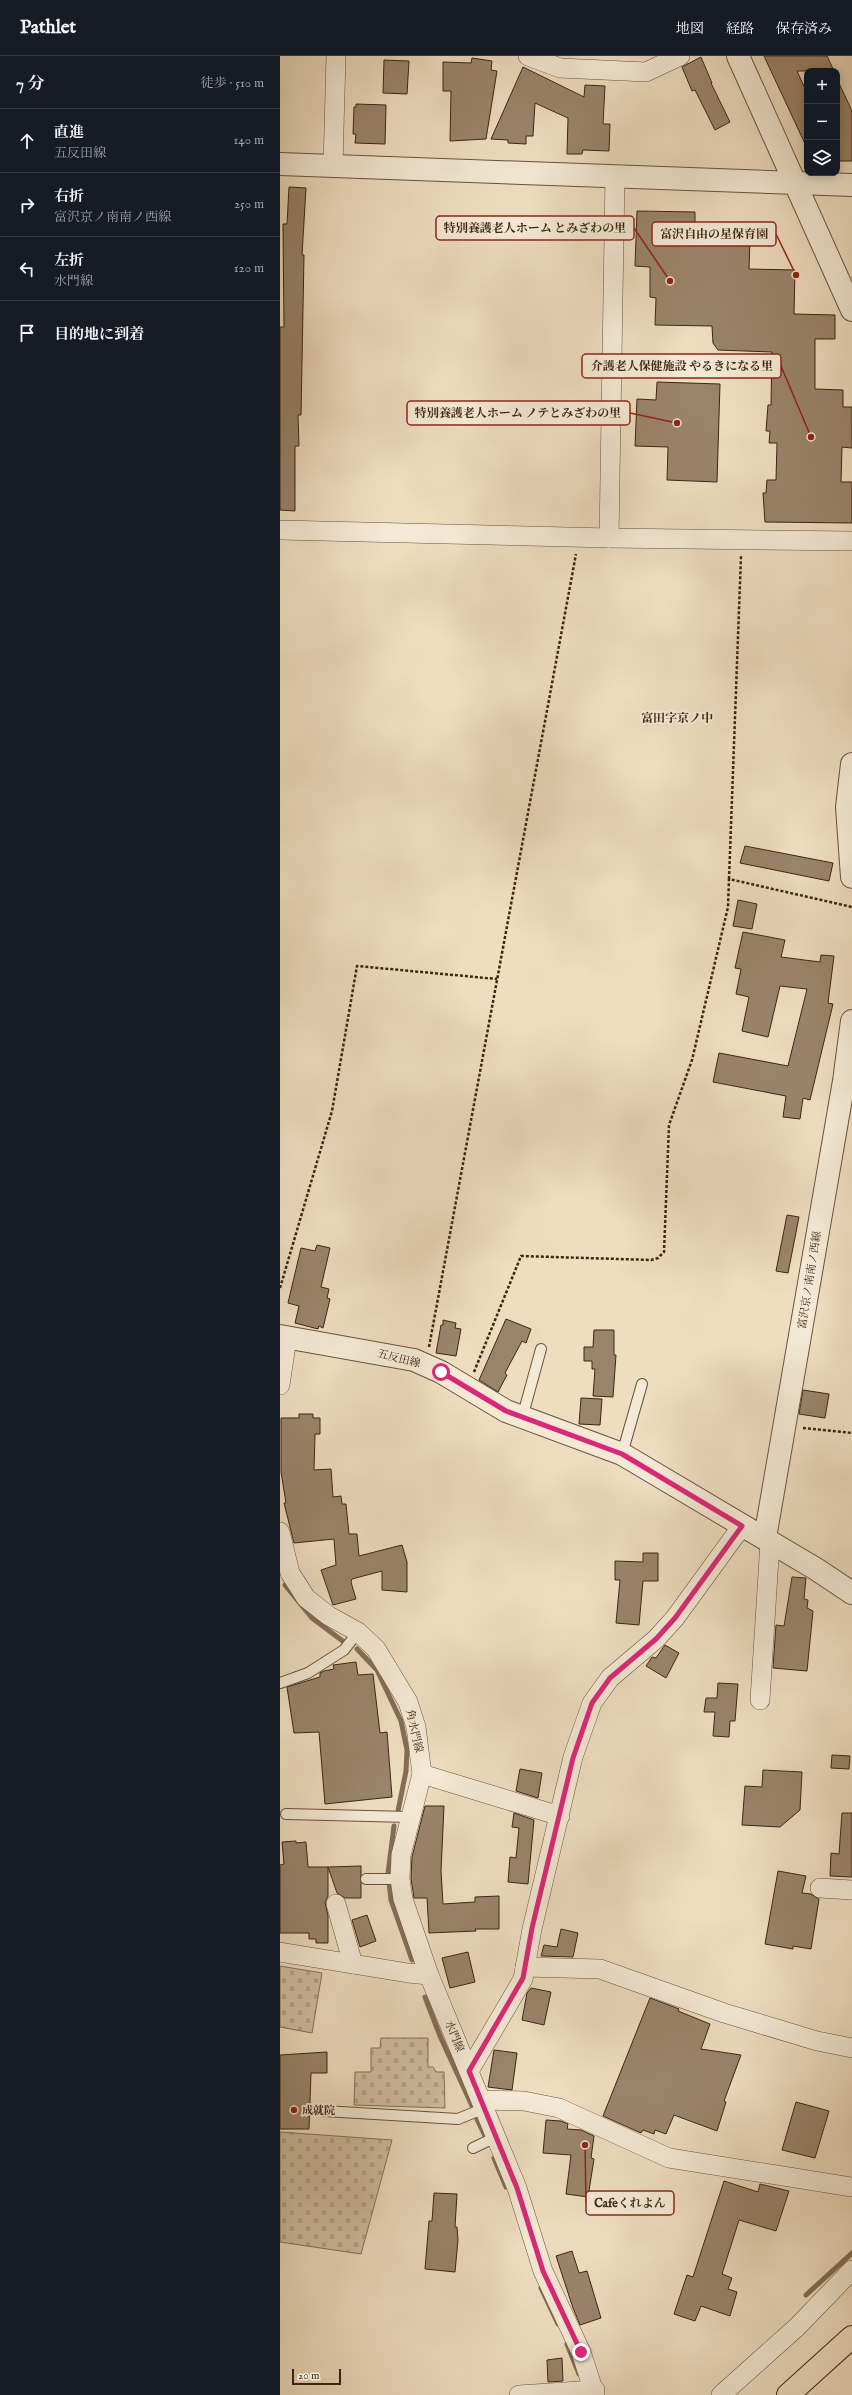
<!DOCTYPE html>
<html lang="ja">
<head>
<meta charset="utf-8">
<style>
  body { margin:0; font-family:"IM FELL English","Noto Serif JP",serif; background:#20242c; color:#f1f3f6 }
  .controls { position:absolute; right:12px; top:12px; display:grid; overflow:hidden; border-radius:8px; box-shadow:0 2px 10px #0003 }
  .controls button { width:36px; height:36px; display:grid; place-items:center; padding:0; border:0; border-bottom:1px solid #363941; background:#171b24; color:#f1f3f6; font:20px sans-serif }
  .scale { position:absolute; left:12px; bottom:10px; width:49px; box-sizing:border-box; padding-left:4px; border:2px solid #3e2412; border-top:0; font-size:11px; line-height:14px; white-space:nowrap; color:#3e2412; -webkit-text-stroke:3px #f4e9d5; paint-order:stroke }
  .stop { position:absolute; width:12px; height:12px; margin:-9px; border:3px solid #db2777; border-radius:50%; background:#fff }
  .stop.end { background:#db2777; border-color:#fff; box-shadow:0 1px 4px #0008 }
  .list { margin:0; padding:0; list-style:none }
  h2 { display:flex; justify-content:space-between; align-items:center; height:52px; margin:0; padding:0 16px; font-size:17px }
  h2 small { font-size:13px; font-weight:400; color:#9ea1a6 }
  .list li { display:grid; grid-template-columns:26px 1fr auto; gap:12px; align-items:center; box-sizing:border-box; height:64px; padding:0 16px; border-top:1px solid #363941 }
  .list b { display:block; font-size:15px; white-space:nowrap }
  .list p { margin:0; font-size:13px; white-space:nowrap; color:#9ea1a6 }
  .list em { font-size:13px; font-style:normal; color:#9ea1a6 }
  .icon { flex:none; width:22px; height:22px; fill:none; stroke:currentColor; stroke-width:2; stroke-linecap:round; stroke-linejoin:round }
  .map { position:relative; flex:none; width:572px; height:2339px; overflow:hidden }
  header { display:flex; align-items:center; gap:24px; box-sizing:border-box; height:56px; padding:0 20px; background:#171b24; border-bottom:1px solid #363941 }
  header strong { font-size:19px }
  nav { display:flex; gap:22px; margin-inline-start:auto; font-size:14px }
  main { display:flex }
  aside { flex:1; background:#171b24 }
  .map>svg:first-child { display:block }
  .cemetery { fill:url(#cemetery-stones); stroke:#87715a }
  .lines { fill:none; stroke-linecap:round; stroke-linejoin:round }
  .stream { stroke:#846d56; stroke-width:5 }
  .building { fill:#9a846c; stroke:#3e2412 }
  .service-casing { stroke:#6a523d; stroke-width:12 }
  .minor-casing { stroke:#6a523d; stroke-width:20 }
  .tertiary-casing { stroke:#6a523d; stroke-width:24 }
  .motorway-casing { stroke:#3e2412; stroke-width:24 }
  .path { stroke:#3e2412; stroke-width:2.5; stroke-dasharray:3 2; stroke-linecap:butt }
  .service { stroke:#f4e9d5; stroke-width:10 }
  .minor { stroke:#f4e9d5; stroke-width:19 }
  .tertiary { stroke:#f4e9d5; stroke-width:22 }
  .motorway { stroke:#eeddbf; stroke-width:22 }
  .route { stroke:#db2777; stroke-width:5 }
  .poi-dot { fill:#8f2418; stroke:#f4e9d5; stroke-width:1.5 }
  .labels { text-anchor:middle; stroke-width:3.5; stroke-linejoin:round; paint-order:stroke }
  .street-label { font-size:11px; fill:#3e2412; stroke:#f4e9d5 }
  .poi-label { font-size:11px; font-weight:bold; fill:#3e2412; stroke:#f4e9d5; text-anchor:start }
  .neighbourhood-label { font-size:12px; font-weight:bold; fill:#3e2412; stroke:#f4e9d5 }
  .leader { fill:none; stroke:#8f2418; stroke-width:1.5 }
  .callout-dot { fill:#8f2418; stroke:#f4e9d5; stroke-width:1.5 }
  .callout { fill:#f4e9d5; stroke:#8f2418; stroke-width:1.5 }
  .callout-label { font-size:12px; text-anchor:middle; font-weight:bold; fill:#3e2412 }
</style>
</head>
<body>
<header>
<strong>Pathlet</strong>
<nav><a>地図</a><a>経路</a><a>保存済み</a></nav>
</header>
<main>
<aside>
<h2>7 分<small>徒歩 · 510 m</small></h2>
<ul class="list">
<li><svg class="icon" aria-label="ahead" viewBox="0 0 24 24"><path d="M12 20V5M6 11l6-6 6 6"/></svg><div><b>直進</b><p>五反田線</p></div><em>140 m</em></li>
<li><svg class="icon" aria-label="right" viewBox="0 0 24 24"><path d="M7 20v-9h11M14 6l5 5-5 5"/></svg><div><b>右折</b><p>富沢京ノ南南ノ西線</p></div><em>250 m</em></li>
<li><svg class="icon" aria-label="left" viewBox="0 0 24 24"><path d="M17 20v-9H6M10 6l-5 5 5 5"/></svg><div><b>左折</b><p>水門線</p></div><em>120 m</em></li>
<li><svg class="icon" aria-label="arrive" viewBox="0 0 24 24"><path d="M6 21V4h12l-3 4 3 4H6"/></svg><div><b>目的地に到着</b></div></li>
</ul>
</aside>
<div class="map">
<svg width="572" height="2339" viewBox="0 0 572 2339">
  <defs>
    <pattern id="cemetery-stones" width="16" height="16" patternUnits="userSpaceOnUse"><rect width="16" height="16" fill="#d0bea2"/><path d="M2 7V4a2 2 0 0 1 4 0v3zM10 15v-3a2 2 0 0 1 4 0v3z" fill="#b4a38a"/></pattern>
  </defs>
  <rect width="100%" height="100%" fill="#eeddbf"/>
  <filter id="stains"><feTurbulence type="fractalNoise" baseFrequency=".005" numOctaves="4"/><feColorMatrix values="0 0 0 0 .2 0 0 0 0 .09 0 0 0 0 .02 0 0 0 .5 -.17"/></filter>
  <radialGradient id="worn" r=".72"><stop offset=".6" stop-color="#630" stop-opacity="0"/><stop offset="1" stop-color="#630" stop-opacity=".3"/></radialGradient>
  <g class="cemetery">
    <path d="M0,1910l42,7 -10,60 -32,-6z"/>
    <path d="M101,1982h47v29h5l3,5h8l1,36 -91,-3 1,-33h16v-24h9z"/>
    <path d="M0,2076l112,8 -31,114 -81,-12z"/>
  </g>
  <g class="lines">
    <g class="stream">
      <path d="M5,1529l27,33 32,24"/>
      <path d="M77,1593l20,21 24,51 6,29 -1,21 -8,40"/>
      <path d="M114,1770l-6,47 3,27 21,60"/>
      <path d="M145,1941l15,39 33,72"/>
      <path d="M196,2061l9,19"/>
      <path d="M214,2102l12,29"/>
      <path d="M261,2232l17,36"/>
      <path d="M526,2239l46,-42"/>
      <path d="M287,2288l12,30"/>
    </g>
  </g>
  <g class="building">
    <path d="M484,0h63l7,15h-37l10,22v55z"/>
    <path d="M421,1l11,26h-1l19,39 -15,8 -20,-40 -3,1 -10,-24z"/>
    <path d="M192,2l20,3 -1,9 6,1 -11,68 -36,2 1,-50h-8v-29l28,1z"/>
    <path d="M104,4l25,1 -2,33 -24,-1z"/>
    <path d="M243,11l61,30 1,-12 20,1 -2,38h7l-1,27 -26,-1 -1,4h-15l1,-36 -33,-15 -2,33h-7v8l-18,-1v-3l-17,-1z"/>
    <path d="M557,23l15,32v50h-14z"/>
    <path d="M76,48l30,1 -1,39 -30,-1 1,-9h-3l1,-27h2z"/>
    <path d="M9,131l17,1 -4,67h2l-3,160h-3l1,31h-4v65l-15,-1v-183h4l-1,-103h4z"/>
    <path d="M357,155l58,1v25l35,1 1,-8h16v8h3l-1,31 46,1 -1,44 41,1v24h-20v50l28,1v17h9v41l-10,-1 -1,35h11v41l-87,-1 -2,-29h3l1,-13h9l1,-37h-8l1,-12h-4l2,-26h3l1,-53 -54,-2 -5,-7 -1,-17 -57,-1 1,-27 -6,-1v-30l-15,-1z"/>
    <path d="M377,326l63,2 -3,98 -50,-2 1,-33 -33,-1 2,-47 19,1z"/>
    <path d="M465,790l88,17 -4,18 -89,-18z"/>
    <path d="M458,844l19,4 -5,25 -19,-3z"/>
    <path d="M463,876l42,8 -4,17 39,5 1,-7 13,1 -6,47 5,1 -23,96 -7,-2 -3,21 -17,-2 3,-21 -73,-14 6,-29 69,13 19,-77 -27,-3 -12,51 -26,-6 7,-34 -13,-3 5,-25 -6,-1z"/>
    <path d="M507,1159l12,2 -11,56 -12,-2z"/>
    <path d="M37,1189l13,3 -9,39 8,2 -2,9 3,1 -7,29 -4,-2 -1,3 -23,-6 4,-17 -11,-3 13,-55 14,3z"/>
    <path d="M226,1263l25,10 -5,14 -4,-2 -17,32 2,2 -9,17 -19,-12z"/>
    <path d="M163,1264l13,3 -1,5 6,1 -5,27 -20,-3 5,-28h2z"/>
    <path d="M314,1274h20v25h2l-3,42 -20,-1 2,-27h-3v-8h-8v-14h9z"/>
    <path d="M523,1334l26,4 -4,24 -26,-4z"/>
    <path d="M301,1342l21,1 -2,26 -21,-1z"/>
    <path d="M19,1358h14v4h7v16h-5l-1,36 17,-1 2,28 8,-1 1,8h4l3,30h8l2,22 43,-11 5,17v30l-25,-2v-19l-30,8 -1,3 5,17 -23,6 -12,-35 15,-5 -2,-26 -40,4 -10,-40h2l-5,-31v-54h18z"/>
    <path d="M363,1497h15v28h-15l-4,44 -23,-2 4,-43h-5v-19l28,1z"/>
    <path d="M512,1521l14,1 -2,21 4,1 -1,8 6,3 -6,60 -34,-3 3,-43 8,1z"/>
    <path d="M385,1589l14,8 -13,25 -20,-12 6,-9 4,1z"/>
    <path d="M76,1606l2,13 15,-1 7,59 7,-1 5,65 -67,7 -6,-72 -25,1 -7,-46 33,-10v-4l4,-2 10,-2 -1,-4z"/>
    <path d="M438,1627l20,1 -3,37h-5l-1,16 -16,-1 2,-24h-11l2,-14h11z"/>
    <path d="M552,1699l18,1 -1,13 -18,-1z"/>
    <path d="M240,1713l22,4 -4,25 -22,-7z"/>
    <path d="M483,1714l39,2 -2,38 -20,17 -38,-2 3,-39 17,1z"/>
    <path d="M145,1750h19l-3,65 2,33 32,-2v-5l24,-1v33h-24l1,2 -47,2 -2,-35h-13l-3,-20 1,-21z"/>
    <path d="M234,1757l20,7 -6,64 -20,-2 2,-25 6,1 3,-30 -7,-1z"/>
    <path d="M562,1757h10v64l-22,-1 1,-23 8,1z"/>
    <path d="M16,1785v2l10,-1 2,25h20v29l-3,6 3,14v27h-12v-4h-7v-6h-29v-68l4,-1 -2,-22z"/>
    <path d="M81,1810v32h-16l-8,-5 -9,-26z"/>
    <path d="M498,1815l28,5 -4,17 9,1 8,5 -8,50 -18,-3v3l-28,-5z"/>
    <path d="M87,1859l9,26 -16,6 -8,-27z"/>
    <path d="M281,1873l17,4 -5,24 -32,-1 3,-11 13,2z"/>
    <path d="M188,1896l7,30 -25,6 -8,-30z"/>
    <path d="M251,1932l20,4 -7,33 -22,-5 5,-27z"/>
    <path d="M370,1942l29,11 -1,2 32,13 -9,25 40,6 -17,46 2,1 -9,29 -43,-16 -8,19 -11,-4 -1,4 -11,-4 -2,3 -38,-17z"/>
    <path d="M214,1994l23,3 -5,37 -24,-3z"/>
    <path d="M47,1996v21h-16l-2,56h-29v-74z"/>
    <path d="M516,2046l33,9 -14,47 -33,-8z"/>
    <path d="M266,2064l15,1 7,3 -1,5 14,1 13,6 -3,22 3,1 -6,38 -22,-3 5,-39 -28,-2z"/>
    <path d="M444,2125l34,11 2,-8 29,7 -13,40 -37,-11 -17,54 10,4 -4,11 9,3 -7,24 -29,-10 -6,15 -21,-7 13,-39 6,2z"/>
    <path d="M154,2137l23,1 -2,33h2l1,13 -3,32 -30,-3 4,-48h3z"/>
    <path d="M292,2195l7,22 8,-2 14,47 -21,7 -7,-17 -17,-52z"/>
    <path d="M282,2302l1,23 -15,1 -1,-22z"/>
  </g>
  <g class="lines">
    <defs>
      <g id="service">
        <path d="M242,1362l19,-69"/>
        <path d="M342,1398l20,-70"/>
        <path d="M0,1627l28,-10 36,-23 14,-18"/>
        <path d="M6,1758l123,3"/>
        <path d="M86,1823h34"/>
        <path d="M44,2055l134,8 27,-11"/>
        <path d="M193,2092l23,-11"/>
      </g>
      <g id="minor">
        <path d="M248,0l32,12 86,4 34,-16"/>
        <path d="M53,110l3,-110"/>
        <path d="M0,474l329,8 243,3"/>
        <path d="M329,482l6,-361"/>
        <path d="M0,1329l7,-47"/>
        <path d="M0,1476l10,41 16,25 23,18 29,16 18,17 32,53 8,25 6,47 -21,81 -1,24 3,20 26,76"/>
        <path d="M480,1644l10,-158"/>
        <path d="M142,1718l138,42"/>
        <path d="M540,1832l32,2"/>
        <path d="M56,1848l17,60"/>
        <path d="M0,1896l128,21 21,2 88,213 26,83 38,81 14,43"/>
        <path d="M245,1911l75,2 124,44 93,28 35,7"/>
        <path d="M189,2015l54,-92 9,-50 41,-172 19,-54 18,-25 46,-39 19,-21 67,-92"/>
        <path d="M202,2044l42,1 35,7 110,50 183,29"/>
        <path d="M239,2339l76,-5"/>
        <path d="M441,2339l76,-68 55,-57"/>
      </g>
      <g id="tertiary">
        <path d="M458,0l114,254"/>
        <path d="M0,108l572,21"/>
        <path d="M572,708l-5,43 5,70"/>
        <path d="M0,1280l134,24 27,12 65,39 116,43 194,115 36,24"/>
        <path d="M485,1482l79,-457 8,-60"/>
      </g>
      <path id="motorway" d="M508,2339l64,-58"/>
    </defs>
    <use href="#service" class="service-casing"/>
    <use href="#minor" class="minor-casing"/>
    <use href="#tertiary" class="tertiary-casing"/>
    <use href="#motorway" class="motorway-casing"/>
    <g class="path">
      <path d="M449,823l12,-323"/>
      <path d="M0,1232l52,-177 25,-145 140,13"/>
      <path d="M149,1291l147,-793"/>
      <path d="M194,1316l47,-116 130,4 7,-2 6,-6 5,-127 23,-65 36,-153 1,-28 123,28"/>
      <path d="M523,1372l49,5"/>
    </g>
    <use href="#service" class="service"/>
    <use href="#minor" class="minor"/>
    <use href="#tertiary" class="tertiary"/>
    <use href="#motorway" class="motorway"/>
  </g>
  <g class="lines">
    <path class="route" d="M161,1316l65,39 116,43 120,72 -67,92 -19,21 -46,39 -18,25 -19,55 -41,170 -9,50 -54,93 48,117 26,83 38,81"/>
  </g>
  <circle class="poi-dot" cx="14" cy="2054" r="4"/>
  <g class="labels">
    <g class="street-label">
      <text transform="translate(529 1224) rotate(-81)" y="4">富沢京ノ南南ノ西線</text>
      <text transform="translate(119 1302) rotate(14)" y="4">五反田線</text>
      <text transform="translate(135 1675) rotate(77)" y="4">角水門線</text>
      <text transform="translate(175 1980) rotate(68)" y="4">水門線</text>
    </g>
    <g class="poi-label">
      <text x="22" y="2058">成就院</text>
    </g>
    <g class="neighbourhood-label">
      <text x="397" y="666">富田字京ノ中</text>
    </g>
  </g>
  <path class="leader" d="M390 225L354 172M516 219L496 178M531 381L501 310M397 367L350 357M305 2089L306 2147"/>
  <g class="callout-dot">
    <circle cx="390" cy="225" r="4"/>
    <circle cx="516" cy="219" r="4"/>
    <circle cx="531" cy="381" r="4"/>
    <circle cx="397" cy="367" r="4"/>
    <circle cx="305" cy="2089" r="4"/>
  </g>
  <g class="callout">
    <rect x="156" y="160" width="198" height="24" rx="4"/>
    <rect x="372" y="166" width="124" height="24" rx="4"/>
    <rect x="302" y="298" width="199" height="24" rx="4"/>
    <rect x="127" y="345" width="223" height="24" rx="4"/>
    <rect x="306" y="2135" width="88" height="24" rx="4"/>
  </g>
  <g class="callout-label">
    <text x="255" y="176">特別養護老人ホーム とみざわの里</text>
    <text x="434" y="182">富沢自由の星保育園</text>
    <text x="402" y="314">介護老人保健施設 やるきになる里</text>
    <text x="238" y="361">特別養護老人ホーム ノテとみざわの里</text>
    <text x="350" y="2151">Cafeくれよん</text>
  </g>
  <rect width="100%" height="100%" filter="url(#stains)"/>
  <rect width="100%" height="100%" fill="url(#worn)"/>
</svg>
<div class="controls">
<button>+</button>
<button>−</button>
<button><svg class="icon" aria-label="layers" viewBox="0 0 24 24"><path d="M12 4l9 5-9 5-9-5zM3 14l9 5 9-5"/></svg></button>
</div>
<div class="scale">20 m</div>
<div class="stop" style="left:161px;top:1316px"></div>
<div class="stop end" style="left:301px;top:2296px"></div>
</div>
</main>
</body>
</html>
